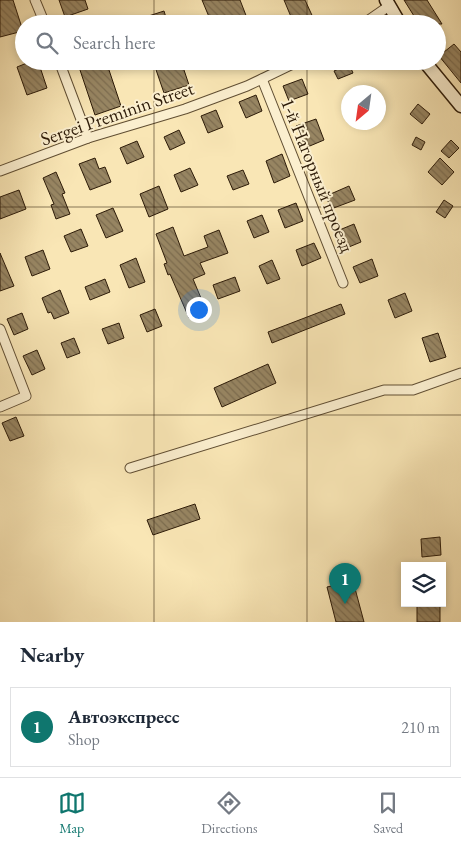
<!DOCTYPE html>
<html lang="en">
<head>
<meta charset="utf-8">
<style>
  body { margin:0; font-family:"EB Garamond",serif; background:#f2f2f3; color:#1f2937 }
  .controls { position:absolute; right:15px; bottom:15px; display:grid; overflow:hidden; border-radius:0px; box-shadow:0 2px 8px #0003 }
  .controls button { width:45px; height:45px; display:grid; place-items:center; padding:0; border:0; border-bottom:1px solid #e0e1e3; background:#fff; color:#1f2937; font:25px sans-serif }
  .compass { position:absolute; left:341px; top:85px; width:45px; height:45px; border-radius:50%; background:#fff; box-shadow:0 2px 8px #0003; rotate:209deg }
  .you { position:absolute; left:198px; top:309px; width:18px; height:18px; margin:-12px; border:4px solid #fff; border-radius:50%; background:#1a73e8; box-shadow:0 0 0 8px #1a73e833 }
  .badge { display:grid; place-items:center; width:32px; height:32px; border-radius:50%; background:#0f766e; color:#fff; font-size:16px; font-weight:700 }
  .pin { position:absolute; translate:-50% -41px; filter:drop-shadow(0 1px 2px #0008) }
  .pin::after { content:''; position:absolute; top:26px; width:18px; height:15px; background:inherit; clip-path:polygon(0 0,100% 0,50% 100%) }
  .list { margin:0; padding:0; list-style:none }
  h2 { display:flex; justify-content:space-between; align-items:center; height:65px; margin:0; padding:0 20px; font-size:21px }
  h2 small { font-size:16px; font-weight:400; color:#747a83 }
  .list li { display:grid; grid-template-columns:32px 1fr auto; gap:15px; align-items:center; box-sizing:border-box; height:80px; margin:0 10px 10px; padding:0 10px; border:1px solid #e0e1e3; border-radius:0px }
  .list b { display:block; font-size:19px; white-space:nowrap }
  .list p { margin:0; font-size:16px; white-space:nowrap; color:#747a83 }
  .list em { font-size:16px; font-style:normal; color:#747a83 }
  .icon { flex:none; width:28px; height:28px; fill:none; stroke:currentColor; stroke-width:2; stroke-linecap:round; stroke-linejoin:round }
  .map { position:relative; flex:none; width:461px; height:622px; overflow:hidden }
  .search { position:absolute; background:#fff; box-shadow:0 2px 8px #0003; left:15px; right:15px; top:15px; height:55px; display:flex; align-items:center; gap:12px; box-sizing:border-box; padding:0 18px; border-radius:28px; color:#747a83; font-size:19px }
  .sheet { height:155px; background:#fff }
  nav { display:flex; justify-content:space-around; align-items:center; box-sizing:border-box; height:70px; border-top:1px solid #e0e1e3; background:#fff; font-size:14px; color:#747a83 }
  nav a { display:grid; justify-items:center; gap:2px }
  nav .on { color:#0f766e }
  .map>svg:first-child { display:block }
  .building { fill:url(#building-back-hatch); stroke:#2d1b08 }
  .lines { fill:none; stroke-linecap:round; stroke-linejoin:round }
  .minor-casing { stroke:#604e33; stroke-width:11 }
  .secondary-casing { stroke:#2d1b08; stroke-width:15 }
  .minor { stroke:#fbefcf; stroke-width:9 }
  .secondary { stroke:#fbefcf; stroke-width:12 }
  .grid { fill:none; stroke:#2d1b08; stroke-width:1; stroke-opacity:0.55 }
  .labels { text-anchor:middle; stroke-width:4; stroke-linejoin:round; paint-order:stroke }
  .street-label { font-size:19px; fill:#2d1b08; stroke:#fbefcf }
</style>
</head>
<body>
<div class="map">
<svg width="461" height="622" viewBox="0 0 461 622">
  <defs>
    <pattern id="building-back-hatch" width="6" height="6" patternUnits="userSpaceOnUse" patternTransform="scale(1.25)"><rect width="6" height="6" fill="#978562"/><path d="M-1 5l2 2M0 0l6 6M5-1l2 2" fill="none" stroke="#7c6c4f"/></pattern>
  </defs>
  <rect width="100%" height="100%" fill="#f9e6b5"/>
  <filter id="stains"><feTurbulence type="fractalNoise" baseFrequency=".004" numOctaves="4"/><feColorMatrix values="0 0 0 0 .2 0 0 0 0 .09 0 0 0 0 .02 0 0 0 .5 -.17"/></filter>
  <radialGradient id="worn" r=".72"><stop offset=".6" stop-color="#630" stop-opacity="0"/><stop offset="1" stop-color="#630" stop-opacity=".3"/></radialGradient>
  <g class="building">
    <path d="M0,0h13l10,31 -23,6z"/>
    <path d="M59,0h26l3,9 -23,8z"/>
    <path d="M202,0h38l7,18 -14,6h-21z"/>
    <path d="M284,0h21l11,24h-22z"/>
    <path d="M404,0h23l15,24h-23z"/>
    <path d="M164,11l4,13h-37l-1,-2z"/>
    <path d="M454,44l7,8v31l-22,-27z"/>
    <path d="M32,61h6l9,27 -20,7 -10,-28z"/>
    <path d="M77,61h29l15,45 -26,9z"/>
    <path d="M153,61h28l8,24 -25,8z"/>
    <path d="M349,64l4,9 -15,6 -4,-8z"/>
    <path d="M302,79l6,15 -19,7 -6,-15z"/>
    <path d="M256,95l6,16 -16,7 -7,-16z"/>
    <path d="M418,104l12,10 -8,10 -12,-10z"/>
    <path d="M216,110l7,17 -15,6 -7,-17z"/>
    <path d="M316,119l8,21 -19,8 -9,-22z"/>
    <path d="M179,130l6,13 -15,7 -6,-13z"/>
    <path d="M416,137l9,5 -4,8 -9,-5z"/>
    <path d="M451,140l8,8 -10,10 -8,-7z"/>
    <path d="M137,141l7,16 -17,7 -7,-16z"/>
    <path d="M282,154l8,22 -16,7 -8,-22z"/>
    <path d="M95,158l4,11 6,-2 6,15 -21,8 -11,-26z"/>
    <path d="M440,158l14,14 -12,13 -14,-13z"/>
    <path d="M190,168l8,17 -17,7 -7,-17z"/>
    <path d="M243,170l6,14 -16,6 -6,-14z"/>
    <path d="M56,172l9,21 -3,1 8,20 -14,5 -5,-14 3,-1 -11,-26z"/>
    <path d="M159,186l9,23 -19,8 -9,-23z"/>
    <path d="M349,186l6,14 -24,9 -5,-13z"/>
    <path d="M19,190l7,19 -26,10v-22z"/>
    <path d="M444,200l9,6 -8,12 -9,-6z"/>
    <path d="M296,203l7,18 -18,7 -7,-18z"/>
    <path d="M113,208l10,23 -17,7 -10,-23z"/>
    <path d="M262,215l7,17 -15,6 -7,-17z"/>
    <path d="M354,224l7,18 -17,7 -7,-18z"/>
    <path d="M173,227l11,29 24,-9 -4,-11 15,-6 9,23 -28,10 5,11 -12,5 13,31 -17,8 -19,-44 -2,1 -4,-11 3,-1 -11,-29z"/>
    <path d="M81,229l7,17 -17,6 -7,-16z"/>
    <path d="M314,243l7,15 -19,8 -6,-16z"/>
    <path d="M43,250l7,19 -18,7 -7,-19z"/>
    <path d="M0,253l14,33 -14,5z"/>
    <path d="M136,258l9,24 -16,6 -9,-23z"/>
    <path d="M372,259l6,17 -18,7 -7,-16z"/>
    <path d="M272,260l8,19 -13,5 -8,-18z"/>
    <path d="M235,277l5,14 -22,8 -5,-14z"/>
    <path d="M105,279l5,13 -20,8 -5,-13z"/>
    <path d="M60,290l9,23 -15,6 -3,-7 -3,1 -6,-15z"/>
    <path d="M405,293l7,18 -17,7 -7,-18z"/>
    <path d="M341,304l4,10 -73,29 -4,-11z"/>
    <path d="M155,309l7,17 -15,6 -7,-17z"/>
    <path d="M22,313l6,16 -14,6 -7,-16z"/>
    <path d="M119,323l5,15 -16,6 -6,-15z"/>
    <path d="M438,333l8,24 -16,5 -8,-24z"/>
    <path d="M74,338l6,15 -13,5 -6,-15z"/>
    <path d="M37,350l8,19 -13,6 -9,-19z"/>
    <path d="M268,364l8,19 -54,24 -8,-19z"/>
    <path d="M16,417l8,19 -14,5 -8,-18z"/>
    <path d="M195,504l5,15 -47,16 -6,-15z"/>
    <path d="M440,537l1,18 -19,2 -1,-18z"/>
    <path d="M353,581l11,41h-28l-9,-35z"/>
    <rect x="417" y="606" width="23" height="16"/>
  </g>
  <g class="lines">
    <defs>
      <g id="minor">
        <path d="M35,0l10,24"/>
        <path d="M363,24l26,-18"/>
        <path d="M59,61l29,77"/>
        <path d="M262,79l81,204"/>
        <path d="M0,171l88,-33 97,-29 62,-23 52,-25"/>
        <path d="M0,329l26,67 -26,11"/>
        <path d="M130,468l254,-78h29l48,-17"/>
      </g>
      <g id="secondary">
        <path d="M386,0l14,24"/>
        <path d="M424,61l37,45"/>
      </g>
    </defs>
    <use href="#minor" class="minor-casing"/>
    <use href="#secondary" class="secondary-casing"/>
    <use href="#minor" class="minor"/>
    <use href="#secondary" class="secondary"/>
  </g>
  <path class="grid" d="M154,0v24M307,0v24M154,61v561M307,61v561M0,207h461M0,415h461"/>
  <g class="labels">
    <g class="street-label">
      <text transform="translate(117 113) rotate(-19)" y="7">Sergei Preminin Street</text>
      <text transform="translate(318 175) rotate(68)" y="7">1-й Нагорный проезд</text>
    </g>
  </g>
  <rect width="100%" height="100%" filter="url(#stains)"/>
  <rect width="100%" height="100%" fill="url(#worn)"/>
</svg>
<div class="controls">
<button><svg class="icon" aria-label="layers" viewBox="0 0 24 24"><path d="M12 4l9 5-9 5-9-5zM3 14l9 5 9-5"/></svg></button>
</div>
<svg class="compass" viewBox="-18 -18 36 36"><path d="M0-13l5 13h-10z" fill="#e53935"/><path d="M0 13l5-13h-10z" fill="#747a83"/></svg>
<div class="you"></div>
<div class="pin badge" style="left:345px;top:604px">1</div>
<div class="search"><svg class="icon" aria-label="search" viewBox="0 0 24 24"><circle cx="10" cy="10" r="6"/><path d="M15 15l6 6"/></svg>Search here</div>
</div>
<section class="sheet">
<h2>Nearby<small></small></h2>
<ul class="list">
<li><span class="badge">1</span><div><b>Автоэкспресс</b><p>Shop</p></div><em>210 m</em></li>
</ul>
</section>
<nav>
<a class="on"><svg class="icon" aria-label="map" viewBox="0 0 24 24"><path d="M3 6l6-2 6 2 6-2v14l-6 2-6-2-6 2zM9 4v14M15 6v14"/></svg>Map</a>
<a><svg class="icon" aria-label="directions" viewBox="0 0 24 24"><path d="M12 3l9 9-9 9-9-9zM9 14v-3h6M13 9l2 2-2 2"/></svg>Directions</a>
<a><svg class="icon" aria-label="saved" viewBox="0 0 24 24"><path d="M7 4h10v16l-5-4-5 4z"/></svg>Saved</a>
</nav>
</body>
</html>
